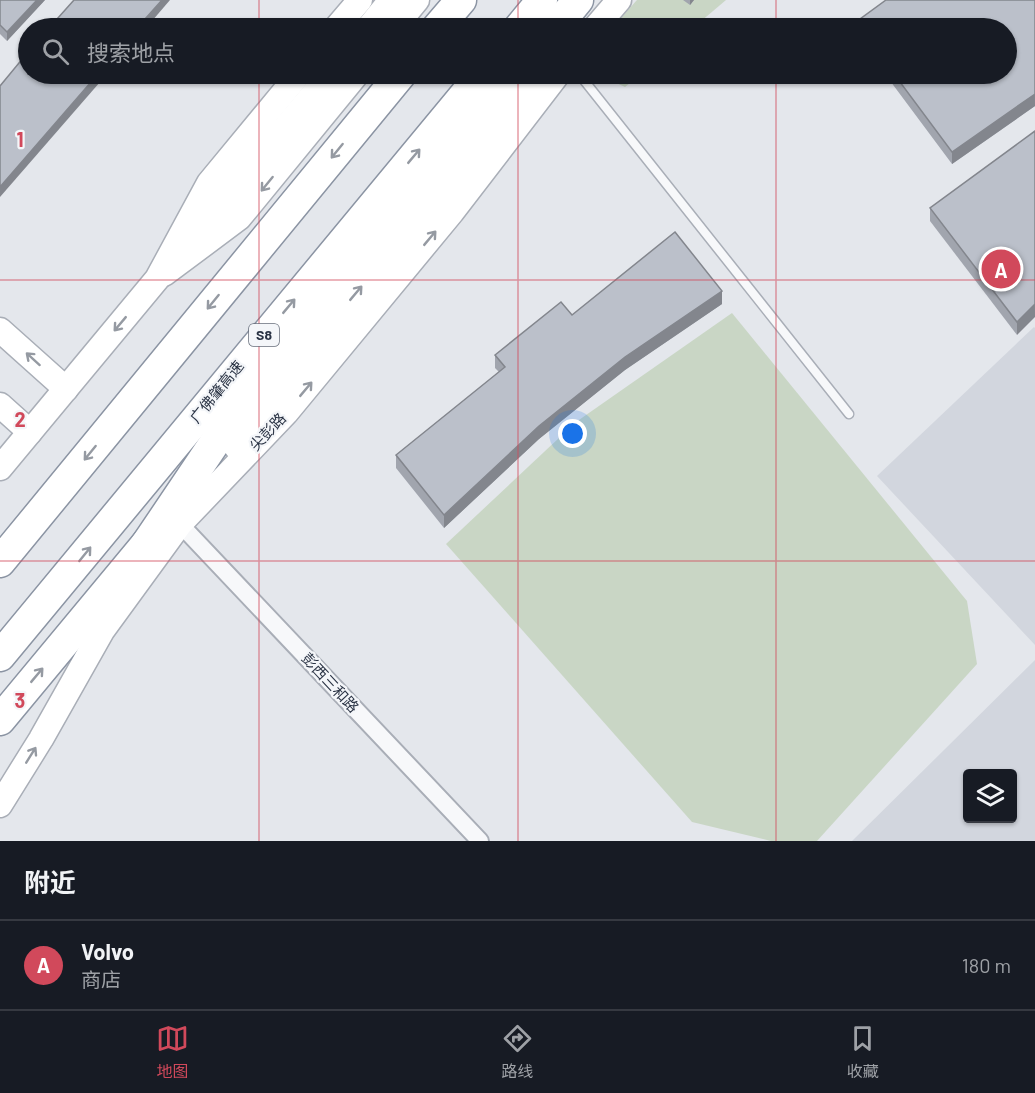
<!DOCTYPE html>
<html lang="zh">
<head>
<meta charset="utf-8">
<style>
  body { margin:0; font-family:Barlow,"Noto Sans SC",sans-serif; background:#20242c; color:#f1f3f6 }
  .controls { position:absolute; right:18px; bottom:18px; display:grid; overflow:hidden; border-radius:6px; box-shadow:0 2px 4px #0004 }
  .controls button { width:54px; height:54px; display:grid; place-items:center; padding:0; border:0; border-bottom:2px solid #363941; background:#171b24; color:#f1f3f6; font:30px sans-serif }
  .you { position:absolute; left:573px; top:434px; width:21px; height:21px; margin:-15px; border:4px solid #fff; border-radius:50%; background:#1a73e8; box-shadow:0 0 0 9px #1a73e833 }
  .badge { display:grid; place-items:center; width:39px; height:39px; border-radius:50%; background:#d1495b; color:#fff; font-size:20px; font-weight:700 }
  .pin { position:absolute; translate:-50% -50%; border:3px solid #fff; box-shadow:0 2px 6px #0006 }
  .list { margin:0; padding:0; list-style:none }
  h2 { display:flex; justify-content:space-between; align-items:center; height:78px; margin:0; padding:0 24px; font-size:26px }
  h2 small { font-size:20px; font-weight:400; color:#9ea1a6 }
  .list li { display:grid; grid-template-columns:39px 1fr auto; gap:18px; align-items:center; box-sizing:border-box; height:90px; padding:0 24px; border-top:2px solid #363941 }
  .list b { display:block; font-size:22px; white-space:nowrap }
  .list p { margin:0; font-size:20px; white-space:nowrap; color:#9ea1a6 }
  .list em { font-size:20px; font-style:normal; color:#9ea1a6 }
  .icon { flex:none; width:33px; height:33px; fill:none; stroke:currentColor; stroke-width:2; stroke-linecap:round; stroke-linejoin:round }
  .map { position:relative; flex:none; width:1035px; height:841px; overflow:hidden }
  .search { position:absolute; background:#171b24; box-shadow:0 2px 4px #0004; left:18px; right:18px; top:18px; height:66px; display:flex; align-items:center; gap:15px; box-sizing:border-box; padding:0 21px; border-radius:33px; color:#9ea1a6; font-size:22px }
  .sheet { height:168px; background:#171b24 }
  nav { display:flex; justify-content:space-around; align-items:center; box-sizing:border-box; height:84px; border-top:2px solid #363941; background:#171b24; font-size:16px; color:#9ea1a6 }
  nav a { display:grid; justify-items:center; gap:3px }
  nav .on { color:#d1495b }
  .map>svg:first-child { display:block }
  .built { fill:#d2d6de; fill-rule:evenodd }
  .green { fill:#c9d6c5 }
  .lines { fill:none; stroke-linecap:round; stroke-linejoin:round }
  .lane-casing { stroke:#a9aeb7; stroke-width:11 }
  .street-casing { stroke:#a9aeb7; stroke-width:20 }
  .secondary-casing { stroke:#a9aeb7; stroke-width:27 }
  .highway-casing { stroke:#8b94a3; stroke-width:33 }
  .lane { stroke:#f7f8fa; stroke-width:8 }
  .street { stroke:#f7f8fa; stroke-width:16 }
  .secondary { stroke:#fff; stroke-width:24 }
  .highway { stroke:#fff; stroke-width:30 }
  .wall { fill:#a1a5ae }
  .shaded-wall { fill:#83868d }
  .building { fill:#bbc0ca; stroke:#83868d; stroke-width:1.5 }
  .oneway { stroke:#959aa2 }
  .grid { fill:none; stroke:#d1495b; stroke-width:1.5; stroke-opacity:0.55 }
  .labels { text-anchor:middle; stroke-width:4.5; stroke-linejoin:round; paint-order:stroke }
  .shield { fill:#f4f6f9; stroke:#676e7b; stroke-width:1.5 }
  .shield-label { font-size:14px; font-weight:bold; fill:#2b3445 }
  .street-label { font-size:15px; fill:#2b3445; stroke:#f4f6f9 }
  .grid-label { font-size:20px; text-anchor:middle; font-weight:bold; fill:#d1495b; stroke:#f4f6f9; stroke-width:4.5; stroke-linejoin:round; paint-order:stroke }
</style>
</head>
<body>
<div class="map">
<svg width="1035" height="841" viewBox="0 0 1035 841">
  <rect width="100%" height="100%" fill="#e4e7ec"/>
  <g class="built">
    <path d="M1034,327l1,1v317l-158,-169z"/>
    <path d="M1035,660v181h-183zM968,774h44v44h-44z"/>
  </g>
  <g class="green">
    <path d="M637,0h89l-33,28h-81z"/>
    <path d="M597,74h44l-16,13z"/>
    <path d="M732,313l235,288 10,63 -160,177h-46l-79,-19 -246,-278 130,-122z"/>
  </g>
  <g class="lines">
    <defs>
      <path id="lane" d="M579,74l270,340"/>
      <path id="street" d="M180,524l300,317"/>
      <g id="secondary">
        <path d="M336,28l24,-28"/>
        <path d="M368,28l23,-28"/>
        <path d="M394,28l23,-28"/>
        <path d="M595,28l24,-28"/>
        <path d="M188,243l142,-169"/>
        <path d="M164,274l75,-56 118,-144"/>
        <path d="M0,330l66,59"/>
        <path d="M0,405l30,27"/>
        <path d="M236,447l56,-77 241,-290"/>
        <path d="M0,468l157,-189 52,-96 90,-109"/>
        <path d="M0,805l41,-66 61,-108 78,-107 106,-111 166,-201 106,-138"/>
      </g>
      <g id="highway">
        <path d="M437,28l24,-28"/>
        <path d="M519,28l23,-28"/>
        <path d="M555,28l23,-28"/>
        <path d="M145,546l89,-132 284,-340"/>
        <path d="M0,562l401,-488"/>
        <path d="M0,656l482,-582"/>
        <path d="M0,720l157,-189"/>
      </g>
    </defs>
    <use href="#lane" class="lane-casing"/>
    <use href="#street" class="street-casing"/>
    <use href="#secondary" class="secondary-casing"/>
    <use href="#highway" class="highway-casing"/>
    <use href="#lane" class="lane"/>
    <use href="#street" class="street"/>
    <use href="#secondary" class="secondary"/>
    <use href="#highway" class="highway"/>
  </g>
  <g class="wall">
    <path d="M0,0h45l-38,41 -7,-7z"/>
    <path d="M683,0h11l-4,5z"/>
    <path d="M886,0h149v106l-83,58 -67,-90h121v-46h-150v-6z"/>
    <path d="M1035,131l-18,204 -87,-114v-13z"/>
    <path d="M722,304l-97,66 -86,69 -95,89 -48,-60v-13l103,-83 -4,-4v-13l77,-40z"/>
  </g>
  <g class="shaded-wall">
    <path d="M37,0h8l-38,41v-9z"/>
    <path d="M162,0h8l-24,28h-9z"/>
    <path d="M690,0h4l-4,5z"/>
    <path d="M98,74h9l-107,123v-10z"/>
    <path d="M1035,94v12l-83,58v-12z"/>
    <path d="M722,291v13l-97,66 -86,69 -95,89v-13l95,-89 86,-69z"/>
    <path d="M1035,304v13l-18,18v-13z"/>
  </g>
  <g class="building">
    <path d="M0,0h37l-30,32 -7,-7z"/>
    <path d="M74,0h88l-25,28h-88z"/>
    <path d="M886,0h149v94l-83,58 -58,-78h112v-46h-145l-5,-6z"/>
    <path d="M28,52v22h70l-98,113v-101z"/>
    <path d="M1035,131v173l-18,18 -87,-114z"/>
    <path d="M675,232l47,59 -97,66 -86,69 -95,89 -48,-60 109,-88 -10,-12 66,-53 11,13z"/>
  </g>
  <defs><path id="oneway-shaft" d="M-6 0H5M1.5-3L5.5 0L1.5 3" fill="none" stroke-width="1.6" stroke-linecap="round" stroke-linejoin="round" transform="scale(1.5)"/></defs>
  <g class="oneway">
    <use href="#oneway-shaft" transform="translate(337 151) rotate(129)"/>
    <use href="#oneway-shaft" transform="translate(414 156) rotate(-50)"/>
    <use href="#oneway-shaft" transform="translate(267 184) rotate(129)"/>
    <use href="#oneway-shaft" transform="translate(430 238) rotate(-50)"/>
    <use href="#oneway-shaft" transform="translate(356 293) rotate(-50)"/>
    <use href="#oneway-shaft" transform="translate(213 302) rotate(129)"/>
    <use href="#oneway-shaft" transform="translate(289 306) rotate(-50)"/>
    <use href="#oneway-shaft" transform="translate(120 324) rotate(130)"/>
    <use href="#oneway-shaft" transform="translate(33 359) rotate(-138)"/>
    <use href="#oneway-shaft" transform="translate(306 389) rotate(-50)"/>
    <use href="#oneway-shaft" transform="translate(90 453) rotate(129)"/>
    <use href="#oneway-shaft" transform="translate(85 554) rotate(-51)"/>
    <use href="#oneway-shaft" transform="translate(37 675) rotate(-50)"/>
    <use href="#oneway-shaft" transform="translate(31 755) rotate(-58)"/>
  </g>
  <path class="grid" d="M259,0v28M518,0v28M776,0v28M259,74v767M518,74v767M776,74v767M0,280h1035M0,561h1035"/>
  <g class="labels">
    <rect class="shield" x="249" y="324" width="30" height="22" rx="4.5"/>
    <g class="shield-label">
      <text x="264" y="340">S8</text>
    </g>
    <g class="street-label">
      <text transform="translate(217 392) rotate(-51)" y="5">广佛肇高速</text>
      <text transform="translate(268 432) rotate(-47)" y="5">尖彭路</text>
      <text transform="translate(330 683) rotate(47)" y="5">彭西三和路</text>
    </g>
  </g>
  <g class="grid-label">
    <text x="20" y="147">1</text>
    <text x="20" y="427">2</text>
    <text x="20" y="708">3</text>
  </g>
</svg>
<div class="controls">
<button><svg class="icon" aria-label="layers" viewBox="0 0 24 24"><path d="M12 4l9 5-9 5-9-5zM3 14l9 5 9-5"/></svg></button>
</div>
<div class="you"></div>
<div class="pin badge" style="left:1001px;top:269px">A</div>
<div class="search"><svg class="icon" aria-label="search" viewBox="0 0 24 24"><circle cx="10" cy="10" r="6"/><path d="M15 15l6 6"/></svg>搜索地点</div>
</div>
<section class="sheet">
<h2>附近<small></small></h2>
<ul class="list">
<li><span class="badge">A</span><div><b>Volvo</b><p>商店</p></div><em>180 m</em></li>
</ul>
</section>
<nav>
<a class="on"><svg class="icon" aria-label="map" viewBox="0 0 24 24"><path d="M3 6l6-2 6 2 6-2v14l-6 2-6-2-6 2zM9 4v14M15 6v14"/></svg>地图</a>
<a><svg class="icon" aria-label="directions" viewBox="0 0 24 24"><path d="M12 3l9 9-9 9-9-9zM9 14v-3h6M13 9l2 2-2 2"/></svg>路线</a>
<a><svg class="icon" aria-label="saved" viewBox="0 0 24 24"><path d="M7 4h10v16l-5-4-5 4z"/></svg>收藏</a>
</nav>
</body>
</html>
